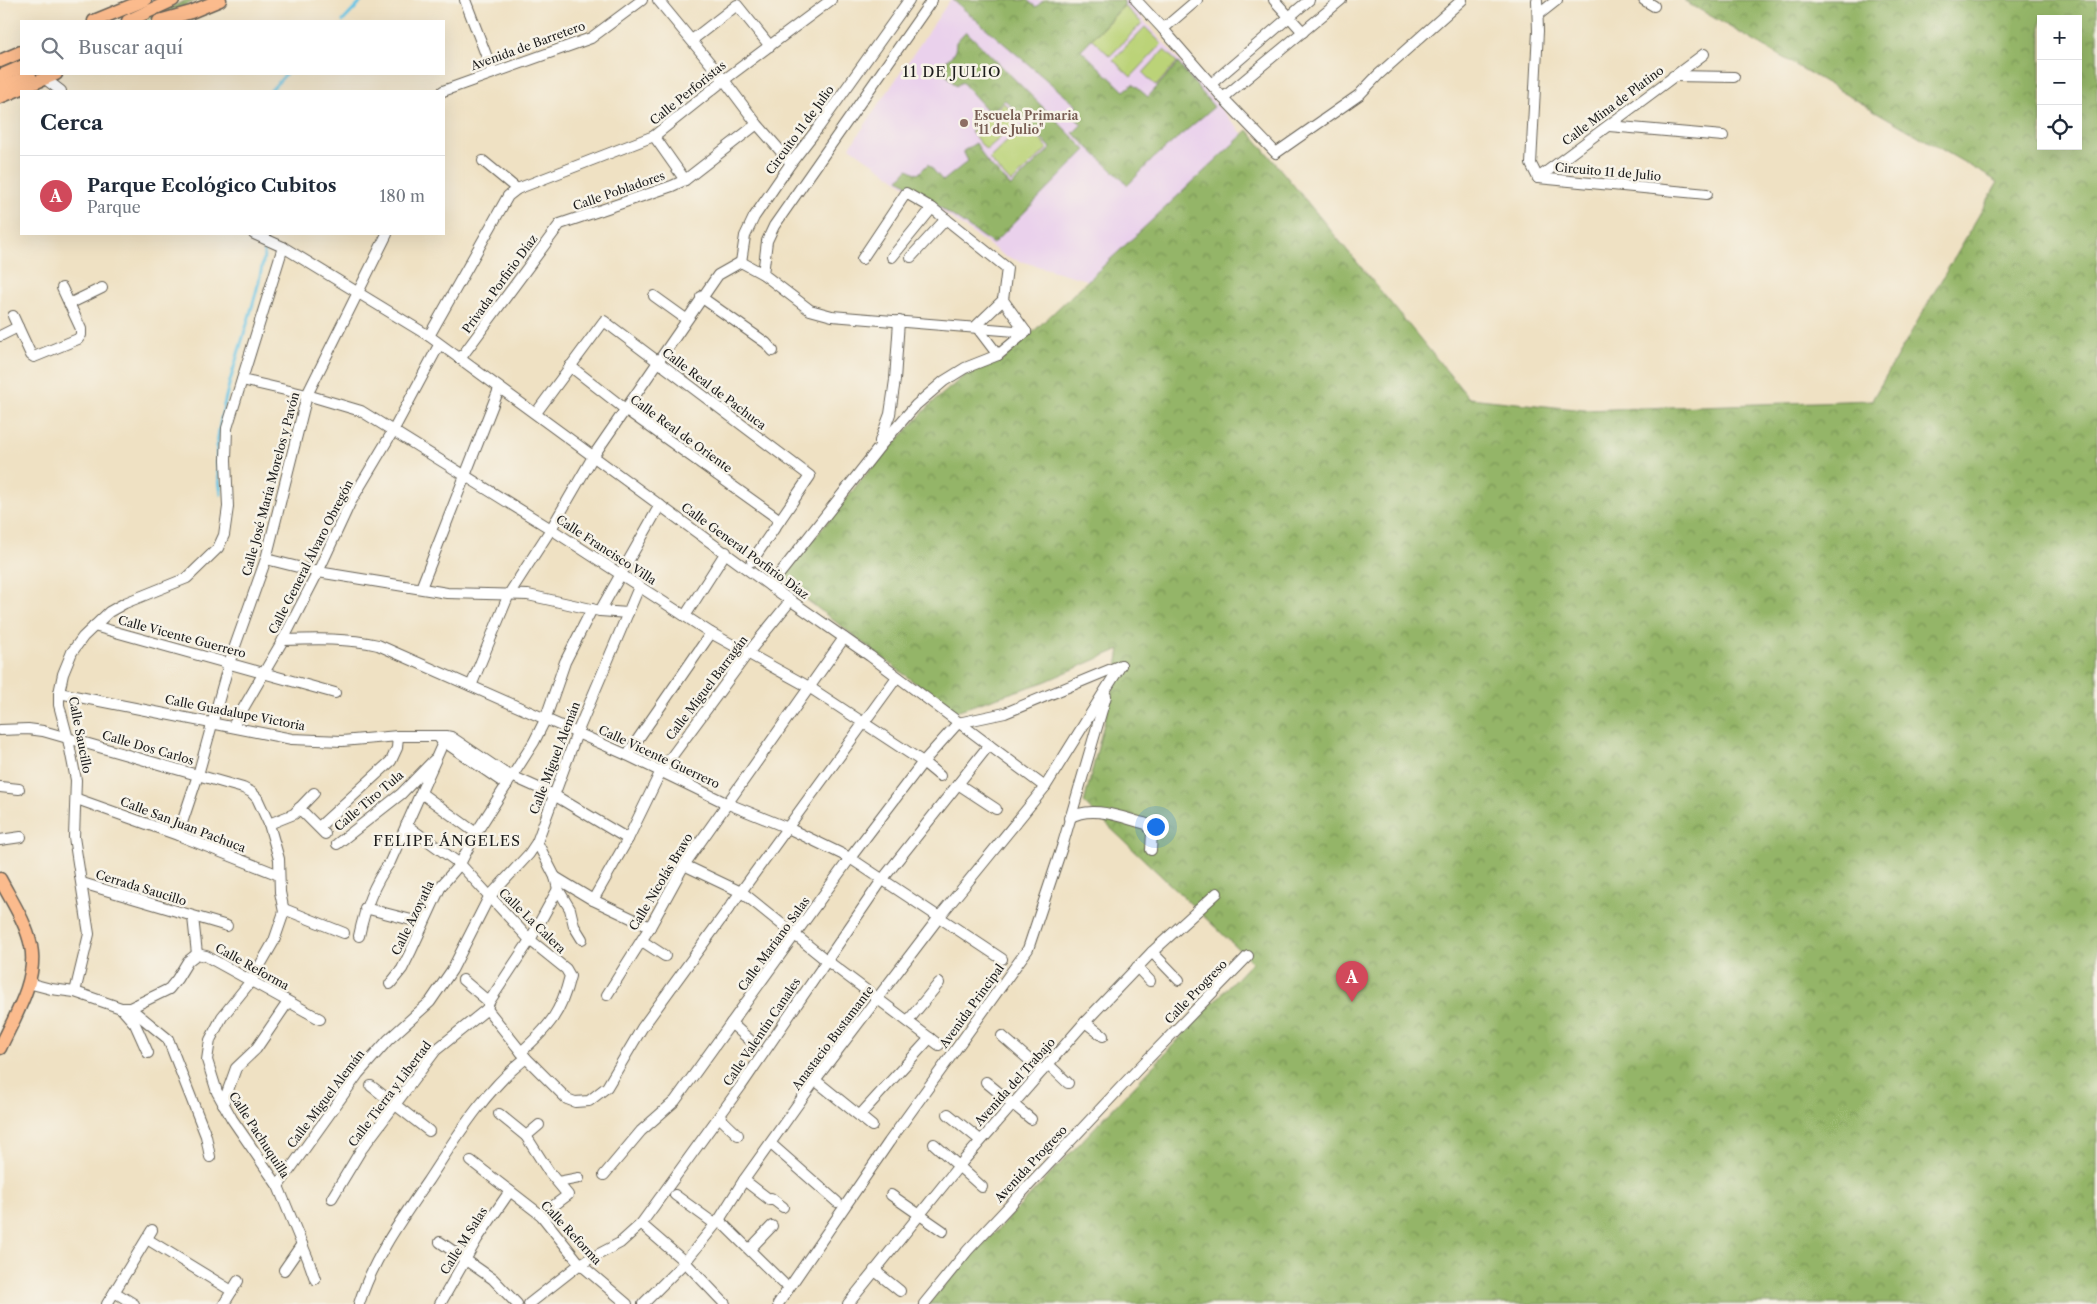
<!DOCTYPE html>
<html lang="es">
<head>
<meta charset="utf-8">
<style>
  body { margin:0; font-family:"Libre Caslon Text",serif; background:#f6f6f7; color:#1f2937 }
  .controls { position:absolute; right:15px; top:15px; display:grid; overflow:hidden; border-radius:0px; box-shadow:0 5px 20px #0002 }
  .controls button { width:45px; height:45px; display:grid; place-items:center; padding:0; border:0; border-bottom:1px solid #e0e1e3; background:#fff; color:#1f2937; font:25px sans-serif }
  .you { position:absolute; left:1155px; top:826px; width:18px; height:18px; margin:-12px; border:4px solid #fff; border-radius:50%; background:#1a73e8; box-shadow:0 0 0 8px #1a73e833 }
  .badge { display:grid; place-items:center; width:32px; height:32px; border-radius:50%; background:#d1495b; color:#fff; font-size:16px; font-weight:700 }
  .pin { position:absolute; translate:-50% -41px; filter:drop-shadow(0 1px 2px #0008) }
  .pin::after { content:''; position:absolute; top:26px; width:18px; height:15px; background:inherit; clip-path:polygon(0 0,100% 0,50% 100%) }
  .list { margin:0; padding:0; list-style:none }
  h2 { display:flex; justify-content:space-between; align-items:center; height:65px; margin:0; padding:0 20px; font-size:21px }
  h2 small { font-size:16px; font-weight:400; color:#747a83 }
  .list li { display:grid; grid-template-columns:32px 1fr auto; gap:15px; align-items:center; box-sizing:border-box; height:80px; padding:0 20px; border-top:1px solid #e0e1e3 }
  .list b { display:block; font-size:19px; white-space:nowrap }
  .list p { margin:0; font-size:16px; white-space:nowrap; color:#747a83 }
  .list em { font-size:16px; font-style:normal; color:#747a83 }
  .icon { flex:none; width:28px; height:28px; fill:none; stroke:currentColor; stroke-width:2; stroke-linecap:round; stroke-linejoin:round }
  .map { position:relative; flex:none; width:2097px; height:1304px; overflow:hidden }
  .search { position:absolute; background:#fff; box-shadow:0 5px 20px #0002; left:20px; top:20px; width:425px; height:55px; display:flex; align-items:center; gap:12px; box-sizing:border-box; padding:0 18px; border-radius:0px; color:#747a83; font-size:19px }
  .panel { position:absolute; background:#fff; box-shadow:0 5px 20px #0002; left:20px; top:90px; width:425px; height:145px; border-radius:0px }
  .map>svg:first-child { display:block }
  .built { fill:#ead1ec }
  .green { fill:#bbd378; stroke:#6c784a }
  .forest { fill:url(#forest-crowns); stroke:#586842; fill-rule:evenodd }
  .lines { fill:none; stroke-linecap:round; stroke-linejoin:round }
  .stream { stroke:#67c5e5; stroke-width:3 }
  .minor-casing { stroke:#666156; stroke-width:12 }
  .major-casing { stroke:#666156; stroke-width:15 }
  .minor { stroke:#fff; stroke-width:10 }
  .major { stroke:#fbbb8d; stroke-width:12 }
  .education-dot { fill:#8d6e63; stroke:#f7f3e8; stroke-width:2 }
  .labels { text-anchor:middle; stroke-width:5; stroke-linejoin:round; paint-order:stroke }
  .street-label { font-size:12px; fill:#1c1c1c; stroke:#f7f3e8 }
  .education-label { font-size:12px; font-weight:bold; fill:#785e54; stroke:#f7f3e8; text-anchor:start }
  .quarter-label { font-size:15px; letter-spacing:1px; fill:#1c1c1c; stroke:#f7f3e8 }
</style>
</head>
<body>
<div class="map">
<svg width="2097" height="1304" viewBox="0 0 2097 1304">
  <defs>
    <pattern id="forest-crowns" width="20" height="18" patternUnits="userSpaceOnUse" patternTransform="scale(1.25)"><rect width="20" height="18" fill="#94b568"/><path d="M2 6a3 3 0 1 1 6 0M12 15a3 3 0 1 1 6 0" fill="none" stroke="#789255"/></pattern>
  </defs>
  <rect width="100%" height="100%" fill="#f7f3e8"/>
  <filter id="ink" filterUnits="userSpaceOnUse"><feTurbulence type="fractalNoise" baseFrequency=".02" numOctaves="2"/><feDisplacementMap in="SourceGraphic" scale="10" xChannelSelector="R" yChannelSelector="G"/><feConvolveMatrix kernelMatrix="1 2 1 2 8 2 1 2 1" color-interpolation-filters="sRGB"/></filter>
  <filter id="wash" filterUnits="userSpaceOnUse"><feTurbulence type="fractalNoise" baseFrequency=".0096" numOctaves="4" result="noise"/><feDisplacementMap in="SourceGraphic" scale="20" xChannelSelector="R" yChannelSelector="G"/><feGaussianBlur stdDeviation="1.12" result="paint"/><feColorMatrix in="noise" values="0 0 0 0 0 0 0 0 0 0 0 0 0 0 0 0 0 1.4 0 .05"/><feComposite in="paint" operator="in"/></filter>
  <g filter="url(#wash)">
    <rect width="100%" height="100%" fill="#efe1c3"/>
    <path class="built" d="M950,0h176l129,148 -158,135 -91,-26 -156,-110z"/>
    <g class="green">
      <path d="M1124,6l18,17 -32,33 -18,-17z"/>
      <path d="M1145,27l17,17 -31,33 -18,-17z"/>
      <path d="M1164,50l13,12 -21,24 -13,-13z"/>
      <path d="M1004,103l16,18 -34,29 -15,-18z"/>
      <path d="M1025,124l23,24 -37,35 -22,-24z"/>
    </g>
    <g class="forest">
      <path d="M187,0h11l-51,21 -3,-1 1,-2z"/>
      <path d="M953,0h74l9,7 8,-7h79l2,4 -44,46 43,41 9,-7 15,13 30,-34 36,44 -60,51 -26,27 -55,-52 9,-9 -11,-9 6,-9z"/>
      <path d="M1683,0h414v1304h-1170l325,-342 -168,-159 31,-124 5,-30 -76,33 -91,30 -172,-132 80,-100 70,-76 35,-30 37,-14 245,-230 221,268 115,12 288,-10 126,-218zM2041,19h37v127h-37z"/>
      <path d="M966,31l120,119 -93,94 -94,-65 9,-10 10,5 10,-10 15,17 25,-20 -5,-10 13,-8 10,18 25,25 40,-38 -46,-48 -15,13 -28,-31 -6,4 -16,-19 15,-15 1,-10z"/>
    </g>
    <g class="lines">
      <g class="stream">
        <path d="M343,21l20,-21"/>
        <path d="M270,91l16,-17"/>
        <path d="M221,494c-2,-16 -6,-33 -4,-49 8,-72 43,-139 50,-211"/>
      </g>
    </g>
  </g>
  <g filter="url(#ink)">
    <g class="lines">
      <defs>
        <g id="minor">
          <path d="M465,0l28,73"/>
          <path d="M658,0l66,80 33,44 34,39"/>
          <path d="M1136,0l27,29 60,69 53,55 83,-58 19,-20 84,-75"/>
          <path d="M1274,0l29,32"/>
          <path d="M1537,0l1,31 -7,133 7,14"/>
          <path d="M1644,0l10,6"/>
          <path d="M1538,15l19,-15"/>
          <path d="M1163,29l34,-29"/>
          <path d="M692,40l45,-35 33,41"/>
          <path d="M1673,76l61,1"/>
          <path d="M44,78l17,13"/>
          <path d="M1211,84l98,-84"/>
          <path d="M443,91l148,-53 51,-38"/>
          <path d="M1223,98l118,-98"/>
          <path d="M1609,126l114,10"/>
          <path d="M654,136l31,44"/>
          <path d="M483,161l34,28"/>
          <path d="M1538,178l166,-124"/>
          <path d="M1538,178l169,16"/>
          <path d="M254,234l29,13 146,89 341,250 100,70 175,131"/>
          <path d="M892,257l40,-49"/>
          <path d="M911,257l35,-38"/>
          <path d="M862,259l44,-66 26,15 75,60 -4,32 23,32"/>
          <path d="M741,262l4,-26 9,-19 37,-54 27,-35 91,-128"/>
          <path d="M741,262l22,12 47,36 22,6 194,16"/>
          <path d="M763,274l4,-33 7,-15 158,-226"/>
          <path d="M654,296l32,23"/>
          <path d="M701,297l65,46 7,8"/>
          <path d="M69,304l33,-16"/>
          <path d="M13,316l18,39 3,2 44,-18 3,-4v-6l-19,-41"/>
          <path d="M0,336l18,-9"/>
          <path d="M429,336l79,-140 9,-7 137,-53 70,-56 107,-80"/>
          <path d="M998,355l-22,-29 27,-26"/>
          <path d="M460,359l100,-135 112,-38 13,-6 72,-56"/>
          <path d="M570,366l55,43 155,111"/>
          <path d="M242,380l65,15 54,16 190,118 160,104 98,54 114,75 17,14"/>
          <path d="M536,413l68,-92 206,155 -58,85"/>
          <path d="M880,445v-4l10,-27 5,-34 4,-59"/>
          <path d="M266,559l52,13 129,21 81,2 72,16 28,2"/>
          <path d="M770,586l111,-141 35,-40 28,-24 21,-13 33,-13 28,-23"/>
          <path d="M421,588l78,-199"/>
          <path d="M600,611l60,-106"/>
          <path d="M685,616l41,-64"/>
          <path d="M94,626l241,67"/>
          <path d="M283,640c33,-1 64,-2 95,5l249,110 99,48 62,25 62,30 152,101"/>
          <path d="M471,686l38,-92 42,-65 43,-74 124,-180 23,-13"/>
          <path d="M59,693l233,46 50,2 56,-5h48l5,1 52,35 51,23 74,44"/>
          <path d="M233,726l50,-86 35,-68 32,-69 43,-72 46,-86"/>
          <path d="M0,730l28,-1 15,2 200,57 8,4 6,6 12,26 10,35 1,33 4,20 -10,29 -23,40 -29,36 -12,23 -3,20 10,32 15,27 46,67 30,73 7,20"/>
          <path d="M440,739l67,46"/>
          <path d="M627,755l84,-122"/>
          <path d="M958,784l38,25"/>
          <path d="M0,787l19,2"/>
          <path d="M421,793l55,40"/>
          <path d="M77,799l101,36 101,40"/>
          <path d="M299,808l26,26"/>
          <path d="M1069,818c24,-14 53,0 78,6l5,9 -1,17"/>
          <path d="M269,824l25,-10 20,-21"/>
          <path d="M406,825l54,39 70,76 36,29 4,7c-9,37 -21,51 -49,76"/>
          <path d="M319,827l72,-66 6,-13 1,-12"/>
          <path d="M178,835l20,-60 31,-112 37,-104 41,-164 80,-161"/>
          <path d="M0,840l21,-3"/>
          <path d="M537,842l18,35 3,12 12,20 4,17 8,13"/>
          <path d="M337,844l64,-50 33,-34"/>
          <path d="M684,865l59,28 83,67 113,85"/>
          <path d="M555,877l38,23 57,27"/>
          <path d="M82,883l145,43"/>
          <path d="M593,900l35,-61 33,-68 87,-118 43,-53"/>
          <path d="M365,908l58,15"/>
          <path d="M284,909l60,24"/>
          <path d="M193,917l4,37"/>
          <path d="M359,936c6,-28 14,-51 31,-74l56,-126"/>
          <path d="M642,941l23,15"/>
          <path d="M1152,952l27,28"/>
          <path d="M197,954l9,2 114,63"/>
          <path d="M1137,967l13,14"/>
          <path d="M463,980l26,22"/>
          <path d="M28,983l23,6 24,3 46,16h9l39,-19 8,-10 11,-18 9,-7"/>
          <path d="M390,984l12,-15 9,-18 30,-65 19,-22 16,-31 58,-91 11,-22 20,-58 27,-53"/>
          <path d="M75,992l14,-58 -15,-97 2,-57 -8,-41 -9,-34v-12l4,-19 9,-22 11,-15 26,-25 16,-9 62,-25 31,-30 6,-13 4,-28 -2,-47 1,-32 56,-181"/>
          <path d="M607,995l43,-68 34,-62 160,-227"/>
          <path d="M121,1008l14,16 13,29"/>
          <path d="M130,1008l38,31 38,97 4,21"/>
          <path d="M487,1009l39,49 41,41 8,3 14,-1 18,-14 35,-59 255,-351"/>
          <path d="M908,1021l31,-38"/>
          <path d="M1085,1022l18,14"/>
          <path d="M731,1023l21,19"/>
          <path d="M1002,1036l40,35"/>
          <path d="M1048,1064l20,19"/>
          <path d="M815,1080l57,46"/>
          <path d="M986,1082l45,37"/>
          <path d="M371,1086l58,45"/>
          <path d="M223,1104l13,-36 20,-19 32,-47"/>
          <path d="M499,1114l27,22 23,36 19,23 -27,20"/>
          <path d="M948,1114l32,26"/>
          <path d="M860,1115l70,-77"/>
          <path d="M719,1117l19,18"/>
          <path d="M526,1136l13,-11"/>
          <path d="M771,1144l66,58"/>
          <path d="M934,1144l48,43"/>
          <path d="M471,1161l70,54 39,49 47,40"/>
          <path d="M604,1175l37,-44 34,-30 175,-243 73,-96 35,-39 47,-10 116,-48"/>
          <path d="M744,1180l26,20 1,-2 12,9"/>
          <path d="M558,1182l21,-4"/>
          <path d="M278,1186l80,-112 30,-34 42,-38 22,-32 37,-73 40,-43 8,-12 40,-109 62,-146"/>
          <path d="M675,1195l40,29"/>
          <path d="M891,1195l52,36"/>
          <path d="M332,1198l29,-48 75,-100 51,-41 2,-7 41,-62 28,-51"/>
          <path d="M719,1220l64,63"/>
          <path d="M641,1224l44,38 40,42"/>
          <path d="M147,1239l85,52"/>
          <path d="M440,1242l53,37 24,25"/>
          <path d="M750,1249l22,-23"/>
          <path d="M284,1270l18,-26"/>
          <path d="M874,1270l26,21"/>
          <path d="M116,1293l18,11"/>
          <path d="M107,1304l45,-74"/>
          <path d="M224,1304l14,-23"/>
          <path d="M359,1304c14,-45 42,-84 68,-122 29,-44 57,-91 99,-124"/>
          <path d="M440,1304l37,-65 33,-48"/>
          <path d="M529,1304l51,-40 40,-21 21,-19 100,-138 141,-206 107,-135"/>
          <path d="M643,1304l42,-42 34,-42 25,-40 71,-100 125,-164 105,-129 76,-122"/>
          <path d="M778,1304l111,-162 139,-193 34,-102 44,-151"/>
          <path d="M848,1304l110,-137 127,-145 67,-70 65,-59"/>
          <path d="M924,1304l44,-54 170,-181 110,-113"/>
        </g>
        <g id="major">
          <path d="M94,21l51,-21"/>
          <path d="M128,21l45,-21"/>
          <path d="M159,21l32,-9 29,-12"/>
          <path d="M0,61l21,-9"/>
          <path d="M0,76l21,-9"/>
          <path d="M0,88l30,-12"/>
          <path d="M0,97l56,-23"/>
          <path d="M0,879c11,21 26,43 31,67 7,34 -17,72 -31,102"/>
        </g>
      </defs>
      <use href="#minor" class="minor-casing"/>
      <use href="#major" class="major-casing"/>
      <use href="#minor" class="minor"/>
      <use href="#major" class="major"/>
    </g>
  </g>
  <circle class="education-dot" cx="964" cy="123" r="5"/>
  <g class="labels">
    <g class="street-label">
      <text transform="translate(528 46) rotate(-20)" y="4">Avenida de Barretero</text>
      <text transform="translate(688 93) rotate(-39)" y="4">Calle Perforistas</text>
      <text transform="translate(1613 106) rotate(-37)" y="4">Calle Mina de Platino</text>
      <text transform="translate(800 130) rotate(-54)" y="4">Circuito 11 de Julio</text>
      <text transform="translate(1608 172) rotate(5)" y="4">Circuito 11 de Julio</text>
      <text transform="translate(619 191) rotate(-19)" y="4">Calle Pobladores</text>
      <text transform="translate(500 284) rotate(-54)" y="4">Privada Porfirio Díaz</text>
      <text transform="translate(714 389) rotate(37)" y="4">Calle Real de Pachuca</text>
      <text transform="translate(681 434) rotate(36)" y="4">Calle Real de Oriente</text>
      <text transform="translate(271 484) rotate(-75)" y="4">Calle José María Morelos y Pavón</text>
      <text transform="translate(606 550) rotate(33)" y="4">Calle Francisco Villa</text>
      <text transform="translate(745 551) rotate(36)" y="4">Calle General Porfirio Díaz</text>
      <text transform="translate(311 557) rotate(-63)" y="4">Calle General Álvaro Obregón</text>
      <text transform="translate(182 637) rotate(15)" y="4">Calle Vicente Guerrero</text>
      <text transform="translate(707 688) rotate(-53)" y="4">Calle Miguel Barragán</text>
      <text transform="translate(235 713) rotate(11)" y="4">Calle Guadalupe Victoria</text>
      <text transform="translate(80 735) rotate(79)" y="4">Calle Saucillo</text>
      <text transform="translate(148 748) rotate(16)" y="4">Calle Dos Carlos</text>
      <text transform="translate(659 757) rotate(25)" y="4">Calle Vicente Guerrero</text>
      <text transform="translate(555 758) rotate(-69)" y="4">Calle Miguel Alemán</text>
      <text transform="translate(369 801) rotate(-40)" y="4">Calle Tiro Tula</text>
      <text transform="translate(183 825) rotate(21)" y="4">Calle San Juan Pachuca</text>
      <text transform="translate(661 882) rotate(-59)" y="4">Calle Nicolás Bravo</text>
      <text transform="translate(141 888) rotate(17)" y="4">Cerrada Saucillo</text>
      <text transform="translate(413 918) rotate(-64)" y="4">Calle Azoyatla</text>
      <text transform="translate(532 921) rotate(44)" y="4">Calle La Calera</text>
      <text transform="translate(774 944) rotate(-54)" y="4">Calle Mariano Salas</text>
      <text transform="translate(252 967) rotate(29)" y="4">Calle Reforma</text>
      <text transform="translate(1196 992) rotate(-46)" y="4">Calle Progreso</text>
      <text transform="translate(972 1006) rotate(-54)" y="4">Avenida Principal</text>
      <text transform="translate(762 1032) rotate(-56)" y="4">Calle Valentín Canales</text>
      <text transform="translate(833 1038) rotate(-53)" y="4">Anastacio Bustamante</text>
      <text transform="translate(1015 1082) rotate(-48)" y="4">Avenida del Trabajo</text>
      <text transform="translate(390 1094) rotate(-53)" y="4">Calle Tierra y Libertad</text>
      <text transform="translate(326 1099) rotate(-53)" y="4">Calle Miguel Alemán</text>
      <text transform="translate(259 1135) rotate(57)" y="4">Calle Pachuquilla</text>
      <text transform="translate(1031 1164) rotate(-47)" y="4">Avenida Progreso</text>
      <text transform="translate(571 1233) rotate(47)" y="4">Calle Reforma</text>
      <text transform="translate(464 1241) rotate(-58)" y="4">Calle M Salas</text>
    </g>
    <g class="education-label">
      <text x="974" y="120">Escuela Primaria<tspan x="974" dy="14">"11 de Julio"</tspan></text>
    </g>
    <g class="quarter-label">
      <text x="952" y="77">11 DE JULIO</text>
      <text x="447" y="846">FELIPE ÁNGELES</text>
    </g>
  </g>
</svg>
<div class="controls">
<button>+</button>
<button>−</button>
<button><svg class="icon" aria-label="locate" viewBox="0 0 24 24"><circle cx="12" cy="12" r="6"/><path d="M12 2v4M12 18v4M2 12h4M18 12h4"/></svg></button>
</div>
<div class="you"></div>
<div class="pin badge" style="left:1352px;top:1002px">A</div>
<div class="search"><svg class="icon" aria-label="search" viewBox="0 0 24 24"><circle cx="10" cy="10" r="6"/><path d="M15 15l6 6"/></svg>Buscar aquí</div>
<section class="panel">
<h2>Cerca<small></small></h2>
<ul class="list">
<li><span class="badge">A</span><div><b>Parque Ecológico Cubitos</b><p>Parque</p></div><em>180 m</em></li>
</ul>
</section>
</div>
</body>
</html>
